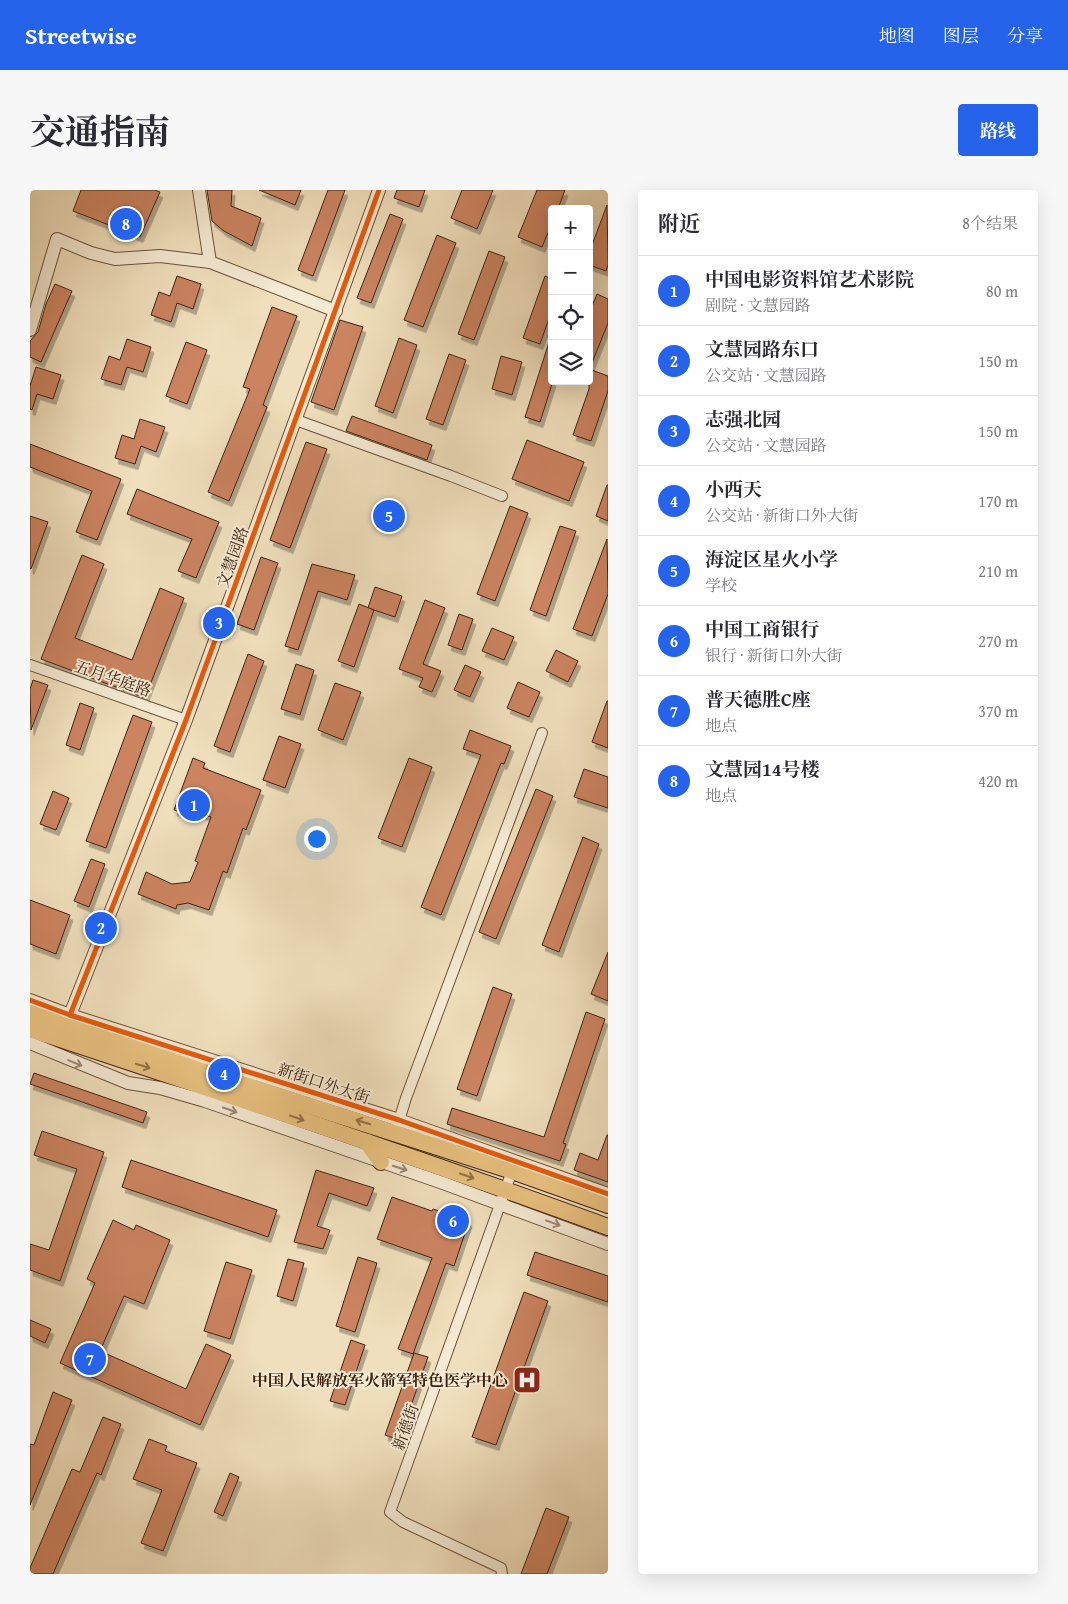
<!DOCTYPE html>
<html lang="zh">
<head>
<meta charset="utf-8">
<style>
  body { margin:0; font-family:"Gentium Book Plus","Noto Serif SC",serif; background:#f7f7f7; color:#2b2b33 }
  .controls { position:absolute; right:15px; top:15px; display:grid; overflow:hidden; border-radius:5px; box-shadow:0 5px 20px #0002 }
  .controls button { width:45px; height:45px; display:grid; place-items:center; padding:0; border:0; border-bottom:1px solid #e1e1e2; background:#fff; color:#2b2b33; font:25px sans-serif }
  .you { position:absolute; left:286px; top:648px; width:18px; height:18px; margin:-12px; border:4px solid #fff; border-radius:50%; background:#1a73e8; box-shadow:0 0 0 8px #1a73e833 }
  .badge { display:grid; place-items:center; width:32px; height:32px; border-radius:50%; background:#2563eb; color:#fff; font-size:16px; font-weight:700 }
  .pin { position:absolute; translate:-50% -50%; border:2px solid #fff; box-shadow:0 1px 5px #0006 }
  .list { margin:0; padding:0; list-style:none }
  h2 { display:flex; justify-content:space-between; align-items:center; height:65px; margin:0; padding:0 20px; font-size:21px }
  h2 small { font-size:16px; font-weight:400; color:#7c7c81 }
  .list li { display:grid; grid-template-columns:32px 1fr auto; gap:15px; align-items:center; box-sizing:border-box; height:70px; padding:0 20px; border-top:1px solid #e1e1e2 }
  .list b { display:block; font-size:19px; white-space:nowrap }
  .list p { margin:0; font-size:16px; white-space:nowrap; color:#7c7c81 }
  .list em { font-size:16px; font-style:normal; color:#7c7c81 }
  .icon { flex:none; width:28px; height:28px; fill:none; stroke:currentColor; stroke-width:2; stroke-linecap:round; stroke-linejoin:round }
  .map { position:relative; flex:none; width:578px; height:1384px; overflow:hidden; border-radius:5px }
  header { display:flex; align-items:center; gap:30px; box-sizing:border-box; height:70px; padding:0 25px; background:#2563eb; color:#fff }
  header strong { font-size:24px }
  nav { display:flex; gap:28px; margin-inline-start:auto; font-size:18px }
  .intro { display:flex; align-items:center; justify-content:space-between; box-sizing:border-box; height:120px; padding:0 30px }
  h1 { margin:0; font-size:35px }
  .button { padding:12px 22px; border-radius:5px; background:#2563eb; color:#fff; font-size:18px; font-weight:700 }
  main { display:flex; gap:30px; padding:0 30px }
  aside { flex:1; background:#fff; border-radius:5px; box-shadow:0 5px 20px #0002 }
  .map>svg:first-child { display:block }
  .building { fill:#cb8360; stroke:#412210; filter:url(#shadow) }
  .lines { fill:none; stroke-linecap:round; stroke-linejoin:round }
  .minor-casing { stroke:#6d513b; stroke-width:12 }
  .tertiary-casing { stroke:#6d513b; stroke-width:14 }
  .primary-casing { stroke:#412210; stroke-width:18 }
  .minor { stroke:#f5ead3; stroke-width:10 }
  .tertiary { stroke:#f5ead3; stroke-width:12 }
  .primary { stroke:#e8c07e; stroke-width:16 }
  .cycleway-casing { stroke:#f5ead3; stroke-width:8 }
  .cycleway { stroke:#e8590c; stroke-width:5 }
  .oneway { stroke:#9b8672 }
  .oneway2 { stroke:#947147 }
  .labels { text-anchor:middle; stroke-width:4; stroke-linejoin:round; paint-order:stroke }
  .street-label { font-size:16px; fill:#412210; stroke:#f5ead3 }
  .poi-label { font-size:16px; font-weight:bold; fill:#412210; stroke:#f5ead3; text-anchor:end }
</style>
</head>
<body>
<header>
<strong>Streetwise</strong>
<nav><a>地图</a><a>图层</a><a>分享</a></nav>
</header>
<div class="intro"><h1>交通指南</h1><a class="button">路线</a></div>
<main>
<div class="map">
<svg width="578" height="1384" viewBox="0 0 578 1384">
  <defs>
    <filter id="shadow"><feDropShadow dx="3" dy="5.5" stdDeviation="0" flood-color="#0004"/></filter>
  </defs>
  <rect width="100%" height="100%" fill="#f0dfbc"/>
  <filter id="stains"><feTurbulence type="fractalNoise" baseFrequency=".004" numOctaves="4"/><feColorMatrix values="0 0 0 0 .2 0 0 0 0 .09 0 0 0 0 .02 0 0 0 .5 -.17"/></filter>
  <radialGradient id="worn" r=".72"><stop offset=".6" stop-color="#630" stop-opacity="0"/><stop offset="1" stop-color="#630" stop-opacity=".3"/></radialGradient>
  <g class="building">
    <path d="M51,0h74l5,2 -20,45 -67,-26z"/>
    <path d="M177,0h25l-1,16 30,12 -9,28 -28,-15 -12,-10z"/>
    <path d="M229,0h42l-6,15z"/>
    <path d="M298,0h17l-32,86 -15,-6z"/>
    <path d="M367,0h28l-6,17 -25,-9z"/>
    <path d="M432,0h31l-16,39 -26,-11z"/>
    <path d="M507,0h28l-7,19h-6v14l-10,24 -24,-10z"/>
    <path d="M577,15l1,60 -2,6 -17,-6v-12z"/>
    <path d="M360,24l13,5 -32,84 -14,-5z"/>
    <path d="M407,45l19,8 -33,84 -19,-7z"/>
    <path d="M459,61l16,6 -31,83 -16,-6z"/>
    <path d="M147,86l24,8 -8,25 -16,-6 -6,19 -20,-7 8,-23 11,4z"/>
    <path d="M515,86l7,3v31l-12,34 -17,-6z"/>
    <path d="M25,94l17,7 -31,71 -11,-5v-16l8,-9 8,-28z"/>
    <path d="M567,104l11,5v24l-18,45 -1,-54z"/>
    <path d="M242,117l25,9 -34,89 4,2 -38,94 -21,-9 42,-103 -7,-2z"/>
    <path d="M310,130l23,7 -29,83 -23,-8z"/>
    <path d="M369,148l18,7 -24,68 -18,-7z"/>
    <path d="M97,149l24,8 -8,25 -16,-5 -6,18 -20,-6 8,-23 11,4z"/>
    <path d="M520,149h2v42h1l-13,41 -15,-5z"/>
    <path d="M156,152l21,8 -20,54 -21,-8z"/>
    <path d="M419,164l17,6 -23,65 -17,-6z"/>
    <path d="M471,166l21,6 -10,33 -20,-6z"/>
    <path d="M6,177l25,8 -8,24 -16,-5 -5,16 -2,-1v-23z"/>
    <path d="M559,179l19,7v15l-17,50 -18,-6 16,-46z"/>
    <path d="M322,226l80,29 -5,15 -81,-29z"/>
    <path d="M110,229l25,8 -9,25 -15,-6 -6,18 -20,-6 7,-23 12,4z"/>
    <path d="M497,250l57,22 -15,39 -57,-22z"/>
    <path d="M276,252l21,7 -37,99 -20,-8z"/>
    <path d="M0,254l91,35 -24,61 -21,-8 16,-41 -62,-24z"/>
    <path d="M577,295h1v36l-12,-5z"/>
    <path d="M107,299l82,33 -23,56 -18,-7 14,-32 -65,-25z"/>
    <path d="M480,316l18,7 -33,88 -18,-7z"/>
    <path d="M0,326l18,6 -17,47 -1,-1z"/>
    <path d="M530,336l16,5 -30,85 -16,-6z"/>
    <path d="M577,349l1,55 -16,42 -19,-7z"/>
    <path d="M52,365l22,9 -29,74 57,22 28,-72 24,10 -39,100 -104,-39z"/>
    <path d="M231,367l17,6 -24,67 -17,-6z"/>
    <path d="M282,374l43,11 -8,25 -29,-9 -20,59 -13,-4z"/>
    <path d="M345,397l27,9 -7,21 -27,-9z"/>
    <path d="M395,410l20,8 -22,56 18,7 -9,21 -13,-5 4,-9 -24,-9z"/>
    <path d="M329,414l15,6 -20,57 -16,-6z"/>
    <path d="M429,424l14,5 -11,31 -14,-5z"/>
    <path d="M462,438l22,9 -10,23 -22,-9z"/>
    <path d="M526,460l22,11 -10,21 -22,-11z"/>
    <path d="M218,464l16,7 -34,91 -16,-6z"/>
    <path d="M266,474l18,6 -14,45 -19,-6z"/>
    <path d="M435,475l16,7 -11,25 -16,-7z"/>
    <path d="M3,490l15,5 -17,45 -1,-41z"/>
    <path d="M488,492l22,10 -11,25 -22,-9z"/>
    <path d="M305,493l26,9 -18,48 -25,-10z"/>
    <path d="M577,511h1v47l-16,-6z"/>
    <path d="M50,513l14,5 -14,42 -14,-5z"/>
    <path d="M103,525l19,7 -46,126 -20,-7z"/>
    <path d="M440,540l41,16 -7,18 -3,-1 -60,152 -20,-8 60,-152 -18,-6z"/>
    <path d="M249,546l22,8 -16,44 -22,-8z"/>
    <path d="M163,568l12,5 -2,5 58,22 -15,40 -3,-2 -16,45 -4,-2 -14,39 -21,-7 -11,2 -1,4 -38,-15 8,-22 26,12 18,-2 8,-20 -3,-1 16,-44 -22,-8 -3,5 -12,-4z"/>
    <path d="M379,568l23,9 -30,80 -24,-9z"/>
    <path d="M554,579l24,8v31l-34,-11z"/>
    <path d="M506,599l17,7 -57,143 -17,-7z"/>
    <path d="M23,601l16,7 -13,32 -16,-6z"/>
    <path d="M553,647l16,7 -40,108 -17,-7z"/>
    <path d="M61,669l14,5 -16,43 -15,-6z"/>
    <path d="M0,710l40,15 -14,39 -26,-10z"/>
    <path d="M578,762v49l-17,-7z"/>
    <path d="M463,797l19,7 -35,102 -20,-7z"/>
    <path d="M556,822l19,7 -42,124 3,1 -6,17 -113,-37 5,-16 92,29z"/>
    <path d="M4,883l113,39 -4,11 -113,-39z"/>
    <path d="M12,941l62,21 -44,129 -30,-11v-26l19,6 28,-81 -43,-14z"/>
    <path d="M577,945h1v47l-34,-12 6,-17 18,7z"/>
    <path d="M101,970l146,50 -9,27 -146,-50z"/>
    <path d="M286,980l58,18 -7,18 -38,-13 -12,33 13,4 -7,19 -29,-7z"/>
    <path d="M362,1007l40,14 1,-2 36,12 -15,45 -8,-3 -33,91 -15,-5 34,-91 -55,-19z"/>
    <path d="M83,1030l21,10 2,-5 34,15 -26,64 -20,-8 -24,55 86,38 20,-45 25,11 -31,70 -140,-62 35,-80 -8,-4z"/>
    <path d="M505,1062l73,24v26l-81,-27z"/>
    <path d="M328,1067l19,6 -22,69 -19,-6z"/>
    <path d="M258,1069l16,4 -11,38 -16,-5z"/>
    <path d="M196,1072l26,8 -22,69 -26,-8z"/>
    <path d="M494,1102l24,9 -52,144 -24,-8z"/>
    <path d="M0,1130l21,9 -6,14 -15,-7z"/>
    <path d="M321,1150l14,5 -20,60 -15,-4z"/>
    <path d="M384,1163l14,4 -29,83 -14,-5z"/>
    <path d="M23,1202l19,8 -42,105v-61l4,1z"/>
    <path d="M73,1227l18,7 -20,51 -4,-2 -44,101h-23v-6l42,-99 8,3z"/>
    <path d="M119,1249l18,7 -2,5 32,12 -34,88 -22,-8 21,-53 -29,-11z"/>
    <path d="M200,1283l9,4 -16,39 -9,-4z"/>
    <path d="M516,1318l23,9 -22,57h-26z"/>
  </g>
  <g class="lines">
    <defs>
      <g id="minor">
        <path d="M266,230l155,56 51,20"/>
        <path d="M0,475l156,55"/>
        <path d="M367,937l9,-29 136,-365"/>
        <path d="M472,1384l-1,-6 -98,-46 -13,-10 122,-341"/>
      </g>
      <g id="tertiary">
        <path d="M169,0l11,72 126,49"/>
        <path d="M0,140l27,-91 34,14 24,6 45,-3 50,6"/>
        <path d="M0,810l40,15 329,105 209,74"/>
        <path d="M40,825l116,-295 193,-530"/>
        <path d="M0,853l98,40 32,5 45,13 238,82 165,61"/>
      </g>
      <g id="primary">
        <path d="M0,823l196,66 286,92 96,34"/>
        <path d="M0,839c193,64 387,128 578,198"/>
        <path d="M337,952l14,20"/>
      </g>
    </defs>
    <use href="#minor" class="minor-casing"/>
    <use href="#tertiary" class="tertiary-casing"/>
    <use href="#primary" class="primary-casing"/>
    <use href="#minor" class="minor"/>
    <use href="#tertiary" class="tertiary"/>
    <use href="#primary" class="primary"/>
    <defs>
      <g id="cycleway">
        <path d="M0,810l40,15 329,105 209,74"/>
        <path d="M40,825l116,-295 193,-530"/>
      </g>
    </defs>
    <use href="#cycleway" class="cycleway-casing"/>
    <use href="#cycleway" class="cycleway"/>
  </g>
  <defs><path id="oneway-shaft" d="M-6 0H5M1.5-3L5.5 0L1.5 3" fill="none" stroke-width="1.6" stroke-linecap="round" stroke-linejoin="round" transform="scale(1.25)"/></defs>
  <g class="oneway">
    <use href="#oneway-shaft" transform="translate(45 873) rotate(22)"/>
    <use href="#oneway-shaft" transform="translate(200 920) rotate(19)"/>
    <use href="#oneway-shaft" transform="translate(370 978) rotate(18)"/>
    <use href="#oneway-shaft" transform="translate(523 1033) rotate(20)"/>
  </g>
  <g class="oneway2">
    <use href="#oneway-shaft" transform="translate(113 876) rotate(17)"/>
    <use href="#oneway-shaft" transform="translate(267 928) rotate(19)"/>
    <use href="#oneway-shaft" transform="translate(333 932) rotate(-163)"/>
    <use href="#oneway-shaft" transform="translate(437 986) rotate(19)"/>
  </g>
  <defs>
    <symbol id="hospital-square" viewBox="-11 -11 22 22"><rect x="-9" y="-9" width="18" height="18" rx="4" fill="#8f2418" stroke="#f5ead3"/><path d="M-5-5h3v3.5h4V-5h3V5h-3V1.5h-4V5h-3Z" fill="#fff"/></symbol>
  </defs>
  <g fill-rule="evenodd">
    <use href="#hospital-square" x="481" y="1174" width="32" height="32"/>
  </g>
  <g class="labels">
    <g class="street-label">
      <text transform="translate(202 367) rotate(-70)" y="6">文慧园路</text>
      <text transform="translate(83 488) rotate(19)" y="6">五月华庭路</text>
      <text transform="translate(294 893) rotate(18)" y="6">新街口外大街</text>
      <text transform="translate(375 1237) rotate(-70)" y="6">新德街</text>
    </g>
    <g class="poi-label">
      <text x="478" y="1196">中国人民解放军火箭军特色医学中心</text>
    </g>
  </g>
  <rect width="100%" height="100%" filter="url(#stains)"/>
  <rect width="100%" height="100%" fill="url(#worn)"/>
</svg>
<div class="controls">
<button>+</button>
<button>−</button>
<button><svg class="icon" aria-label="locate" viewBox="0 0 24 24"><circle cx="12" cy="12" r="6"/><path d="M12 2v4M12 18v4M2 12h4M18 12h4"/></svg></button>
<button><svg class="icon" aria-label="layers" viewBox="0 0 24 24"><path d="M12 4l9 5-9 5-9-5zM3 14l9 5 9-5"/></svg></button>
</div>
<div class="you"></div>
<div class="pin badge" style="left:164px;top:615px">1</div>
<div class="pin badge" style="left:71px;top:738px">2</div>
<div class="pin badge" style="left:189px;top:433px">3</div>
<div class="pin badge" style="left:194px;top:884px">4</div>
<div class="pin badge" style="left:359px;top:326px">5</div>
<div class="pin badge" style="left:423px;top:1031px">6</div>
<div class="pin badge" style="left:60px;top:1169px">7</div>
<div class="pin badge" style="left:96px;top:34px">8</div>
</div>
<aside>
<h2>附近<small>8个结果</small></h2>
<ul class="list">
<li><span class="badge">1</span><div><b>中国电影资料馆艺术影院</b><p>剧院 · 文慧园路</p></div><em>80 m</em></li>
<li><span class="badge">2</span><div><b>文慧园路东口</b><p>公交站 · 文慧园路</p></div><em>150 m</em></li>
<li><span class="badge">3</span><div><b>志强北园</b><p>公交站 · 文慧园路</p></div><em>150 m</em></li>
<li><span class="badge">4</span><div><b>小西天</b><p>公交站 · 新街口外大街</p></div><em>170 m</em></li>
<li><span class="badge">5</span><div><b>海淀区星火小学</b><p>学校</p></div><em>210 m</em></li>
<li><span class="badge">6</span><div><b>中国工商银行</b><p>银行 · 新街口外大街</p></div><em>270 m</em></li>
<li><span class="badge">7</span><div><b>普天德胜C座</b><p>地点</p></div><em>370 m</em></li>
<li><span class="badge">8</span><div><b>文慧园14号楼</b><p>地点</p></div><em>420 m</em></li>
</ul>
</aside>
</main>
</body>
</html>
